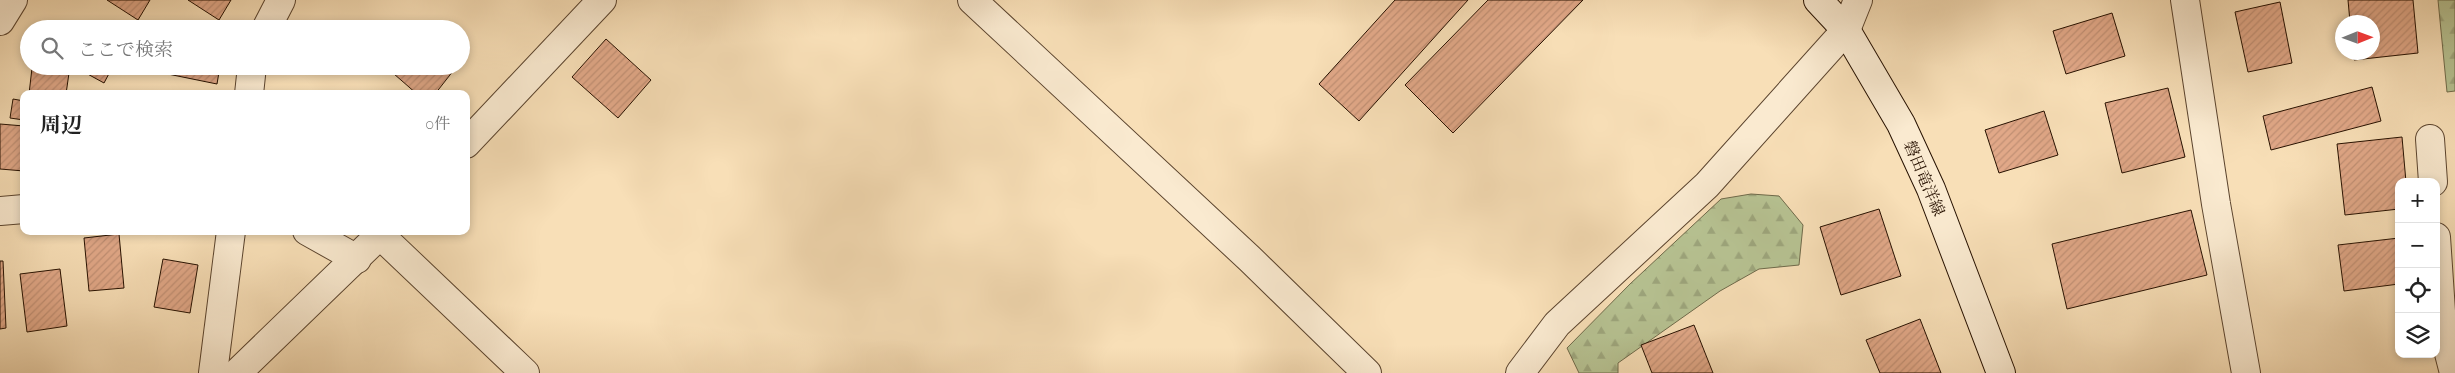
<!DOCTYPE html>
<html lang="ja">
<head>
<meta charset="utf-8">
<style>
  body { margin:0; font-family:"IM FELL French Canon","Noto Serif JP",serif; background:#f2f2f2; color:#222 }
  .controls { position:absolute; right:15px; bottom:15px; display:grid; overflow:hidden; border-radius:10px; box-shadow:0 2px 8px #0003 }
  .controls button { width:45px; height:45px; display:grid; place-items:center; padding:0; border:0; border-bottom:1px solid #e0e0e0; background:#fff; color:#222; font:25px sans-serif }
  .compass { position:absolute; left:2335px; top:15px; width:45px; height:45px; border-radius:50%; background:#fff; box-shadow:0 2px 8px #0003; rotate:89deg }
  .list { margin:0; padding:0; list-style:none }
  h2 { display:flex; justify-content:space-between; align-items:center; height:65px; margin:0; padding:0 20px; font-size:21px }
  h2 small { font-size:16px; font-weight:400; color:#767676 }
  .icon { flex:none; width:28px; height:28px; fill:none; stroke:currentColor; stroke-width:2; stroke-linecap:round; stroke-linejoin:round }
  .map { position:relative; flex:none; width:2455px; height:373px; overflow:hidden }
  .search { position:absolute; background:#fff; box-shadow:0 2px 8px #0003; left:20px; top:20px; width:450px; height:55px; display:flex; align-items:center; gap:12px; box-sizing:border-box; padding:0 18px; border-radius:28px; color:#767676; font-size:19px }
  .panel { position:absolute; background:#fff; box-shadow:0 2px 8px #0003; left:20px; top:90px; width:450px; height:145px; border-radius:10px }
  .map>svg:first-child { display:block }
  .forest { fill:url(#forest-firs); stroke:#6f6a4a }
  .building { fill:url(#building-hatch); stroke:#271100 }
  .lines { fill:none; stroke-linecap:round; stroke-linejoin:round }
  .street-casing { stroke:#5b442e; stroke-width:30 }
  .secondary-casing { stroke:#271100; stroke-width:30 }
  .street { stroke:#faead0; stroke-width:28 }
  .secondary { stroke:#faead0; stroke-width:28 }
  .labels { text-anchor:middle; stroke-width:4; stroke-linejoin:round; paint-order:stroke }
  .street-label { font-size:16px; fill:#271100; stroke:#faead0 }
</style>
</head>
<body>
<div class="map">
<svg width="2455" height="373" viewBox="0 0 2455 373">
  <defs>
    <pattern id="forest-firs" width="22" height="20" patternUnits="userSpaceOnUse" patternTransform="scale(1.25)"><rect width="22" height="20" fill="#b7c393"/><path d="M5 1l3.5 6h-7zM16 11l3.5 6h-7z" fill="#9da67d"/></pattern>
    <pattern id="building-hatch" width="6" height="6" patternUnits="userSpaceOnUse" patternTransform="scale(1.25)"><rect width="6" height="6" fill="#e1a888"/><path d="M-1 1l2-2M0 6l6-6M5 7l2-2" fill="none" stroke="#c19074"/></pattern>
  </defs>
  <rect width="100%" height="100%" fill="#f8dfb7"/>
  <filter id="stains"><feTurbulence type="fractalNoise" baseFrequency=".004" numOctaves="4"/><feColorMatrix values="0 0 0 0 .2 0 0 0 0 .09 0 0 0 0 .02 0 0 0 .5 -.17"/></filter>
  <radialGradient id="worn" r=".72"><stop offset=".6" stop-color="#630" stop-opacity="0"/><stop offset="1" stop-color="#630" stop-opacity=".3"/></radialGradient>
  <g class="forest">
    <path d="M2438,0h17v91l-8,1z"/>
    <path d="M1751,194l28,2 24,29 -4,40 -40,4 -39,22 -102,72v10h-39l-12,-25 63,-64 91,-85z"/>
  </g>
  <g class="building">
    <path d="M107,0h43l-12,20z"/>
    <path d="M188,0h43l-12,20z"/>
    <path d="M1395,0h73l-109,121 -40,-37z"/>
    <path d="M1488,0h95l-130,133 -48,-48z"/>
    <path d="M2348,0h65l5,53 -64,7 -1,-8h19v-30h-22z"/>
    <path d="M2280,2l12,61 -44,9 -13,-60z"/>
    <path d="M2112,13l13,43 -59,18 -13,-43z"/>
    <path d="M91,22l12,7h-15z"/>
    <path d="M606,39l45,41 -33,38 -46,-41z"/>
    <path d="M73,66h40l-9,17z"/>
    <path d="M159,66h61l-3,18 -59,-12z"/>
    <path d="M457,66l-22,28h-18l-31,-27z"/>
    <path d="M32,68l37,5 -3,21h-37z"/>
    <path d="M2372,87l9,34 -110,29 -8,-34z"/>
    <path d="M2168,88l17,69 -63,16 -17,-70z"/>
    <path d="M13,99l11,2v19l-14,-2z"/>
    <path d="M2044,111l14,44 -59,18 -14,-43z"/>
    <path d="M0,124l24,2v45l-24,-2z"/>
    <path d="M2402,137l4,45h-7v27l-54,6 -8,-71z"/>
    <path d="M1879,209l22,67 -60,19 -21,-68z"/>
    <path d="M2191,210l16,65 -140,34 -15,-65z"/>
    <path d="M119,234l5,54 -35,3 -5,-53z"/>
    <path d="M2399,238v46l-55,7 -6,-46z"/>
    <path d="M163,259l35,6 -8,48 -36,-6z"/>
    <path d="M0,261h3l3,67 -6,1z"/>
    <path d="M60,269l7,57 -40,6 -7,-58z"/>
    <path d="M1920,319l21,54h-61l-14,-33z"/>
    <path d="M1694,325l19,48h-61l-11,-28z"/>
  </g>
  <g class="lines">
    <defs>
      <g id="street">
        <path d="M972,0l278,259 117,114"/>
        <path d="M2185,0l31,204 30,169"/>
        <path d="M0,21l13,-21"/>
        <path d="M266,29l15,-29"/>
        <path d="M249,94l3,-28"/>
        <path d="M2430,139l3,43"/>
        <path d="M466,144l136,-144"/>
        <path d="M0,211l24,-2"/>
        <path d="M307,231l50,28"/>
        <path d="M380,235l145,138"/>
        <path d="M2436,237l6,89 12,47"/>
        <path d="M213,373l18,-142"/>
        <path d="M237,373l147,-142"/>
        <path d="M1520,373l37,-49 150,-139 139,-155 12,-30"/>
      </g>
      <path id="secondary" d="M1818,0l28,30 55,94 30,65 70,184"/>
    </defs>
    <use href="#street" class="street-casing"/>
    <use href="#secondary" class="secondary-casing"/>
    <use href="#street" class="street"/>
    <use href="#secondary" class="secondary"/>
  </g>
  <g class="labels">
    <g class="street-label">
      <text transform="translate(1925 178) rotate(67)" y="6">磐田竜洋線</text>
    </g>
  </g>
  <rect width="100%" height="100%" filter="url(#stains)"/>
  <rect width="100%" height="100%" fill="url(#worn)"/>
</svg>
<div class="controls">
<button>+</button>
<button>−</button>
<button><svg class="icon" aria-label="locate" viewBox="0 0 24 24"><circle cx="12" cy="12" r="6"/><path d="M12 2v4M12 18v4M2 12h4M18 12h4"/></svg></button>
<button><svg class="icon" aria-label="layers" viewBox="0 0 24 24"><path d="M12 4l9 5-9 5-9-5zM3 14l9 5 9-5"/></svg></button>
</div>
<svg class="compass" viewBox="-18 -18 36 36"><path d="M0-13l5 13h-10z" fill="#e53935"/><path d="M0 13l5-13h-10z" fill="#767676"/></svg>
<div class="search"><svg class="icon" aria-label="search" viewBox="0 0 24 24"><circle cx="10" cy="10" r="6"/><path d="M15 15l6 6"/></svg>ここで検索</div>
<section class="panel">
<h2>周辺<small>0件</small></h2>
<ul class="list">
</ul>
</section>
</div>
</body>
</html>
